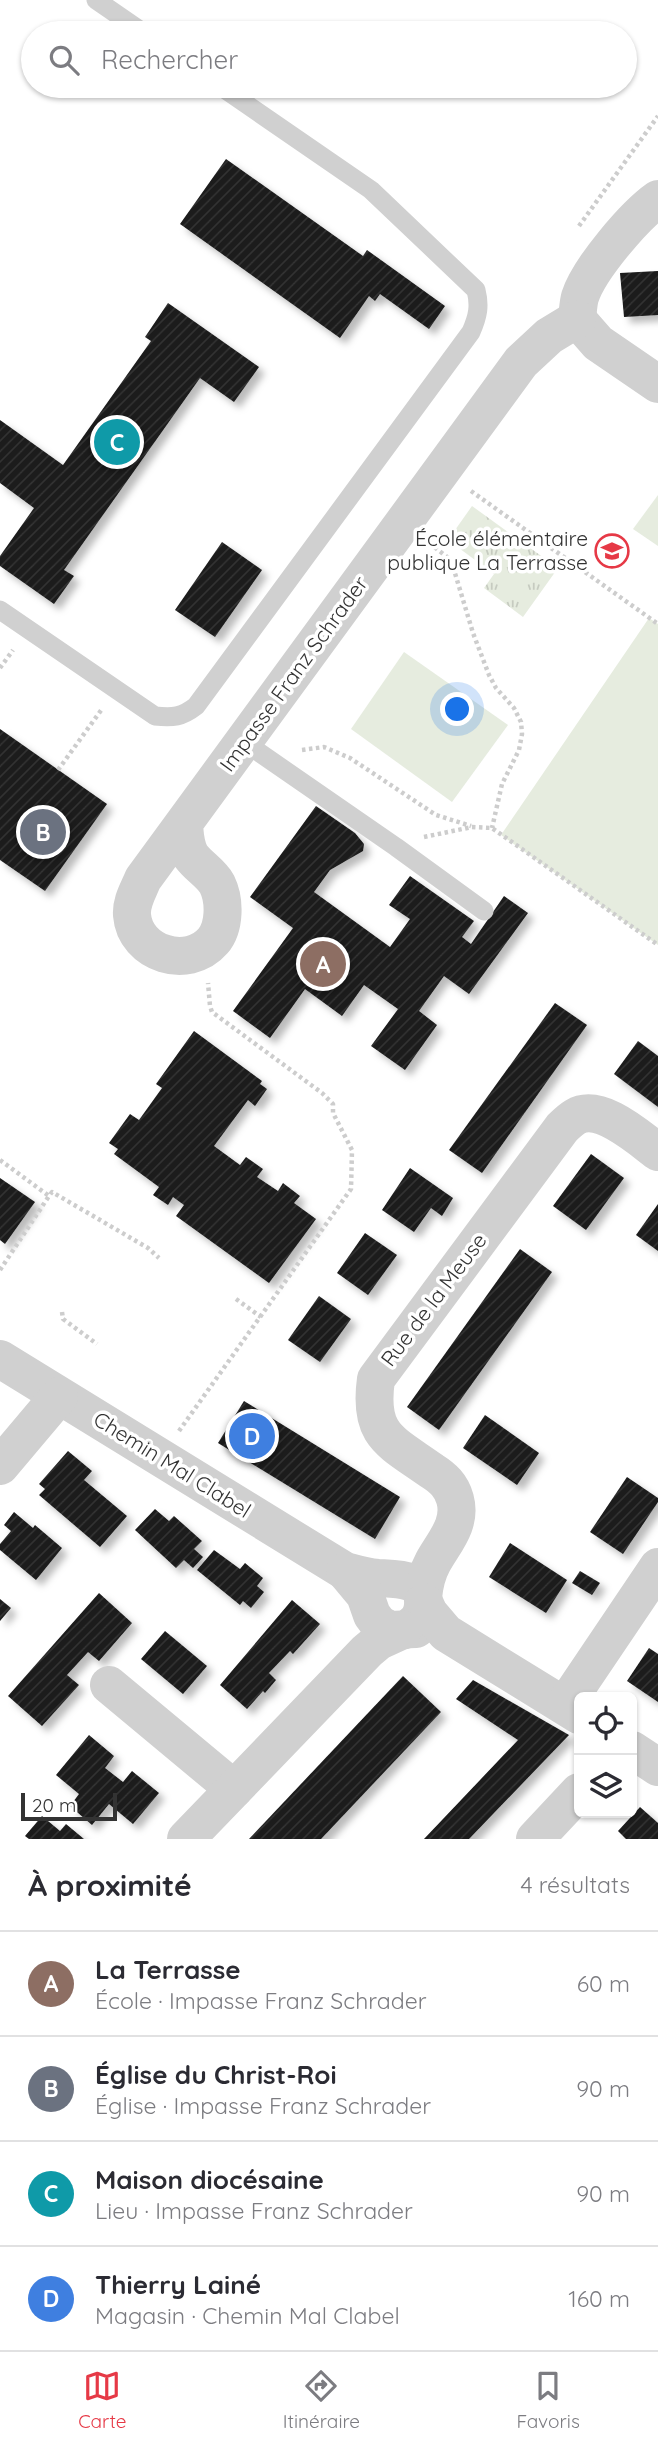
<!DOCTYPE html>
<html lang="fr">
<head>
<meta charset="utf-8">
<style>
  body { margin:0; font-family:Quicksand,sans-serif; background:#f2f2f3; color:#2b2b33 }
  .controls { position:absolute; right:21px; bottom:21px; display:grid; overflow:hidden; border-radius:10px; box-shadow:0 2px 5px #0004 }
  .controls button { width:63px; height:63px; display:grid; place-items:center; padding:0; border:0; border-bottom:2px solid #e1e1e2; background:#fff; color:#2b2b33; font:35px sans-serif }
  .scale { position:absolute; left:21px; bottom:18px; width:96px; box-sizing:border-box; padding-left:7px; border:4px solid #333; border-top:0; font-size:19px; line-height:24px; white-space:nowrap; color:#333; -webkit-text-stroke:5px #fff; paint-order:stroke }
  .you { position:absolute; left:458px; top:710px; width:24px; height:24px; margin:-18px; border:5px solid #fff; border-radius:50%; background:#1a73e8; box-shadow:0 0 0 10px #1a73e833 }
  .badge { display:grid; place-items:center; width:46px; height:46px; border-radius:50%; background:#e63946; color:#fff; font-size:23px; font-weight:700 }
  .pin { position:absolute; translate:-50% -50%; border:4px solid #fff; box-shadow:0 2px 7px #0006 }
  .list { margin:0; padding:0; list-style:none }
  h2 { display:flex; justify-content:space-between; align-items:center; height:91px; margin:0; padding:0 28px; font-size:30px }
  h2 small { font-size:23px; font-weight:400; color:#7c7c81 }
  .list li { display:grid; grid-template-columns:46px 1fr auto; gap:21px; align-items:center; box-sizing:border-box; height:105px; padding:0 28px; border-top:2px solid #e1e1e2 }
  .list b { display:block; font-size:26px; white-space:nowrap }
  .list p { margin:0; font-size:23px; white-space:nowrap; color:#7c7c81 }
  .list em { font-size:23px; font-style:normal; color:#7c7c81 }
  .icon { flex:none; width:38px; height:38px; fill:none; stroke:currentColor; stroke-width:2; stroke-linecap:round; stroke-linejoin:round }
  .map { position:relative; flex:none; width:658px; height:1839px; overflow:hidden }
  .search { position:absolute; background:#fff; box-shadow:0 2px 5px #0004; left:21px; right:21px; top:21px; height:77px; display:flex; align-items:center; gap:18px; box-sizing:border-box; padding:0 24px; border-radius:38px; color:#7c7c81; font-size:26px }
  .sheet { height:511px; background:#fff }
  nav { display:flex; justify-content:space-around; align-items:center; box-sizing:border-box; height:98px; border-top:2px solid #e1e1e2; background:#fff; font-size:19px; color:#7c7c81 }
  nav a { display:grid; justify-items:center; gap:4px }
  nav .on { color:#e63946 }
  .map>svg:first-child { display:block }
  .grass { fill:url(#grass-tufts) }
  .garden { fill:#e6ecdf }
  .building { fill:url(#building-hatch); filter:url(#shadow) }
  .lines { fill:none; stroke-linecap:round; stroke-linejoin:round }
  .path { stroke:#cdcdcd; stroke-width:4.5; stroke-dasharray:3.5 3.5; stroke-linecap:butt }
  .service { stroke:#d0d0d0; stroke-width:19 }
  .minor { stroke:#d0d0d0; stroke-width:38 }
  .labels { text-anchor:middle; stroke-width:7; stroke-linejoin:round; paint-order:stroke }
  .poi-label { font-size:21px; fill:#333; stroke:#fff; text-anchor:end }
  .street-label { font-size:21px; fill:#333; stroke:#fff }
</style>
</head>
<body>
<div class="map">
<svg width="658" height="1839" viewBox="0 0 658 1839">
  <defs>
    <pattern id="grass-tufts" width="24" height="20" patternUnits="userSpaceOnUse" patternTransform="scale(1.75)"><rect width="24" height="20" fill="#e6ecdf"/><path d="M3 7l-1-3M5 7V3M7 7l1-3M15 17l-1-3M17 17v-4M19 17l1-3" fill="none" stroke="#c6cbc0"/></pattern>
    <pattern id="building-hatch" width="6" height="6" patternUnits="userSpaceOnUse" patternTransform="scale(1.75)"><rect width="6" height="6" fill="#1a1a1a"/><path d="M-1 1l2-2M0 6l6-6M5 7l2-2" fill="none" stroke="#333"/></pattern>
    <filter id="shadow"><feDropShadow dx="6" dy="6" stdDeviation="3.5" flood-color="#0004"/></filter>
  </defs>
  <rect width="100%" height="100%" fill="#fff"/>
  <path class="grass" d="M472,506l86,62 -35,49 -39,-29 10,-14 -46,-34z"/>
  <g class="garden">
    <path d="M658,495v51l-25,-17z"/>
    <path d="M649,618l9,6v321l-157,-110z"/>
    <path d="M404,652l104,73 -56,77 -101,-73z"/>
  </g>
  <g class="building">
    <path d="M226,159l137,97 4,-6 78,56 -16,23 -49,-35 -5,7 -6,-5 -29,42 -160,-114z"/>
    <path d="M658,271v44l-34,2 -4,-44z"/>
    <path d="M168,303l91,64 -25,35 -34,-24 -136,192 10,6 -20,28 -54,-38v-10l34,-48 -34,-25v-63l63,45 88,-124 -6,-4z"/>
    <path d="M222,542l40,28 -47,67 -40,-27z"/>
    <path d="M0,729l107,75 -62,87 -45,-31z"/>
    <path d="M316,806l39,27 9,11 -1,7 -33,19 -16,22 76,55 20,-28 -21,-14 21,-29 64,45 -12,16 9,7 33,-48 24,17 -59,81 -25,-18 -25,35 18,14 -32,45 -34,-24 27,-37 -34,-24 -22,31 -37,-27 -35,49 -37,-27 60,-83 -43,-31z"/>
    <path d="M555,1003l32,22 -105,148 -33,-23z"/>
    <path d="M194,1031l68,50 -2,3 7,5 -12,17 -7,-6 -34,46 26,19 6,-8 17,12 -6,8 21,14 5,-8 17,13 -6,7 22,16 -47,64 -93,-67 8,-11 -11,-8 -5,8 -15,-10 6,-8 -45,-33 4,-5 -9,-6 21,-29 9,6 23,-32 -6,-4z"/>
    <path d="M638,1041l20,15v51l-44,-33z"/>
    <path d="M591,1154l33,24 -38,52 -33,-24z"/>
    <path d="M410,1168l43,30 -11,18 -11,-8 -17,24 -32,-22z"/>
    <path d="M0,1178l35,24 -30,42 -5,-4z"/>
    <path d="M658,1204v47l-22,-16z"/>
    <path d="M365,1233l32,22 -29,40 -31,-22z"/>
    <path d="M520,1249l32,23 -113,158 -32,-23z"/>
    <path d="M319,1296l32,23 -31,43 -32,-22z"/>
    <path d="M244,1401l156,96 -25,42 -157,-96z"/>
    <path d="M485,1415l54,38 -22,32 -54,-37z"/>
    <path d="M68,1451l24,20 -8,9 43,36 -27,31 -61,-52 6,-6 -6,-5z"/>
    <path d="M627,1477l31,21v4l-35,52 -33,-22z"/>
    <path d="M155,1509l14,12 5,-5 28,25 -8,8 9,8 -10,11 -9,-8 -8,8 -41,-38z"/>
    <path d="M14,1512l19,16 2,-3 27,23 -26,32 -36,-30v-6l11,-13 -7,-6z"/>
    <path d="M510,1543l57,37 -21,33 -57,-36z"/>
    <path d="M214,1550l26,19 5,-6 18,15 -6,8 7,6 -13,16 -8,-7 -3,4 -43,-35z"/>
    <path d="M580,1571l20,12 -8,12 -20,-12z"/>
    <path d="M99,1593l33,30 -33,38 -11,-9 -21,23 12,10 -37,41 -34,-30z"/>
    <path d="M0,1599l11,9 -11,13z"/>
    <path d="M292,1600l28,24 -27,30 -3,-3 -21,22 7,7 -11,13 -2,-2 -16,18 -27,-24z"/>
    <path d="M165,1631l42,35 -24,28 -42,-35z"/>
    <path d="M649,1648l9,6v48l-31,-21z"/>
    <path d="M403,1676l38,36 -120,127h-72z"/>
    <path d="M473,1680l96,55 -100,104h-45l94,-99 -62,-41z"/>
    <path d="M89,1735l25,21 -9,12 18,14 9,-11 27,22 -26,31 -24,-20 -17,21 -22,-19 9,-12 -23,-19z"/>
    <path d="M640,1807l18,16v16h-32l-8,-8z"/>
    <path d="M42,1816l18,15 6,-7 18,15h-55l-4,-3z"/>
  </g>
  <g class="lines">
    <g class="path">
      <path d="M579,226l79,-110"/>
      <path d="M471,491l187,133"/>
      <path d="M429,543l22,17 22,73 16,42 7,13 18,20 7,14 1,12 -3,16 -17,34 -10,44"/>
      <path d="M0,668l13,-18"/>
      <path d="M302,750l22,-3 26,11 86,57 35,11"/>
      <path d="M58,770l44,-61"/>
      <path d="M424,837l48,-10 20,1 166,117"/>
      <path d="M0,1160l49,36 3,-4 96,56 11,10"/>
      <path d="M0,1270l49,-74"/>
      <path d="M236,1299l25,18"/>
      <path d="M62,1312l1,7 34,25"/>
      <path d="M179,1431l172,-242 1,-39 -19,-37v-9l-11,-11 -110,-81 -2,-6 -2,-23"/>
    </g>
    <g class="service">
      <path d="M96,0l48,33"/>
      <path d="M0,610l155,106c18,2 27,1 41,-10l275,-374c7,-16 9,-26 5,-42l-105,-100 -151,-104"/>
      <path d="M244,742l152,105 88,64"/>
    </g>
    <g class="minor">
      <path d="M577,319c1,-7 1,-15 3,-22 9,-28 54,-81 78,-98"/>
      <path d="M577,319l21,24 60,41"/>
      <path d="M184,825c1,11 1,21 7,31 7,10 20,17 26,28 8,16 8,43 -4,57 -25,29 -78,13 -81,-26 -1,-13 6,-24 11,-36l378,-517 28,-26 28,-17"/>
      <path d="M0,1359l345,212c11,3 21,6 33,7 18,1 47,-1 45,27 -1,13 -7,18 -18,25"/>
      <path d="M0,1466l59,-70"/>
      <path d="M345,1571l20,24 7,20 6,8 11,7 27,-1"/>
      <path d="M423,1598c1,-12 4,-25 10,-36 11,-20 29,-38 22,-63 -4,-14 -12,-21 -23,-28 -42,-30 -64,-35 -56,-92l186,-251c4,-4 8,-8 13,-11 25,-15 64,21 83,35"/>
      <path d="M424,1602l5,11 17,20 133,82"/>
      <path d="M109,1685l125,104"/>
      <path d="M565,1705l93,-138"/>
      <path d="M632,1750l26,17"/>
      <path d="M186,1839l181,-188 12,-10 24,-11"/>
      <path d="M535,1839l44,-47"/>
    </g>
  </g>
  <defs>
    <symbol id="school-ring" viewBox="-11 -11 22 22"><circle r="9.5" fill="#fff" stroke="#e63946" stroke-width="1.5"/><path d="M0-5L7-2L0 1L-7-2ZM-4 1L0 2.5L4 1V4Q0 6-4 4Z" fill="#e63946"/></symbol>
  </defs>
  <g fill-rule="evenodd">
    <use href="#school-ring" x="593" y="532" width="38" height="38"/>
  </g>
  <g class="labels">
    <g class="poi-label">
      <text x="588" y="546">École élémentaire<tspan x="588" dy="24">publique La Terrasse</tspan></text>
    </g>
    <g class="street-label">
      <text transform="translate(294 674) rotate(-54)" y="7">Impasse Franz Schrader</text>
      <text transform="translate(434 1300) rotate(-53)" y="7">Rue de la Meuse</text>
      <text transform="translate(172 1465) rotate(32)" y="7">Chemin Mal Clabel</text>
    </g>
  </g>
</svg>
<div class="controls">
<button><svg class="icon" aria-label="locate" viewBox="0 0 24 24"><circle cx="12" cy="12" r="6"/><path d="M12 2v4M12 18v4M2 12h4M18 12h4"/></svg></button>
<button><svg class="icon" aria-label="layers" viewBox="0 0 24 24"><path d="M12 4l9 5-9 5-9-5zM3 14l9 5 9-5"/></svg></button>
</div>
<div class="scale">20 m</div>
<div class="you"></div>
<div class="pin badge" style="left:323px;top:964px;background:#8d6e63">A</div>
<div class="pin badge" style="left:43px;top:832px;background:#6b7280">B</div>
<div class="pin badge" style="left:117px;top:442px;background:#0f9aa8">C</div>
<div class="pin badge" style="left:252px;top:1436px;background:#3f7fe0">D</div>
<div class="search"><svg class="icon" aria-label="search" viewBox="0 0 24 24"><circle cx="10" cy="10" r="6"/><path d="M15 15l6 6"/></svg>Rechercher</div>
</div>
<section class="sheet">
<h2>À proximité<small>4 résultats</small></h2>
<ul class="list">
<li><span class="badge" style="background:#8d6e63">A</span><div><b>La Terrasse</b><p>École · Impasse Franz Schrader</p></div><em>60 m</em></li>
<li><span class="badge" style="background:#6b7280">B</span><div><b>Église du Christ-Roi</b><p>Église · Impasse Franz Schrader</p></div><em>90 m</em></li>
<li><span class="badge" style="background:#0f9aa8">C</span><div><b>Maison diocésaine</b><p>Lieu · Impasse Franz Schrader</p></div><em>90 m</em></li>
<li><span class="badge" style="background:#3f7fe0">D</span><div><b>Thierry Lainé</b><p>Magasin · Chemin Mal Clabel</p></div><em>160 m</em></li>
</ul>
</section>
<nav>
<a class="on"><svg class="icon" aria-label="map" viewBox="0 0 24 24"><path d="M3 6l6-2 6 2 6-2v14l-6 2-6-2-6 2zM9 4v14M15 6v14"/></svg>Carte</a>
<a><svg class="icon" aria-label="directions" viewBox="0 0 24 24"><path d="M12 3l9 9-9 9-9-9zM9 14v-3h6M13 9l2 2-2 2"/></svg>Itinéraire</a>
<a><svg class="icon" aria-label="saved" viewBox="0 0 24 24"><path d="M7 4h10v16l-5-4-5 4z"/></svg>Favoris</a>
</nav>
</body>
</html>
